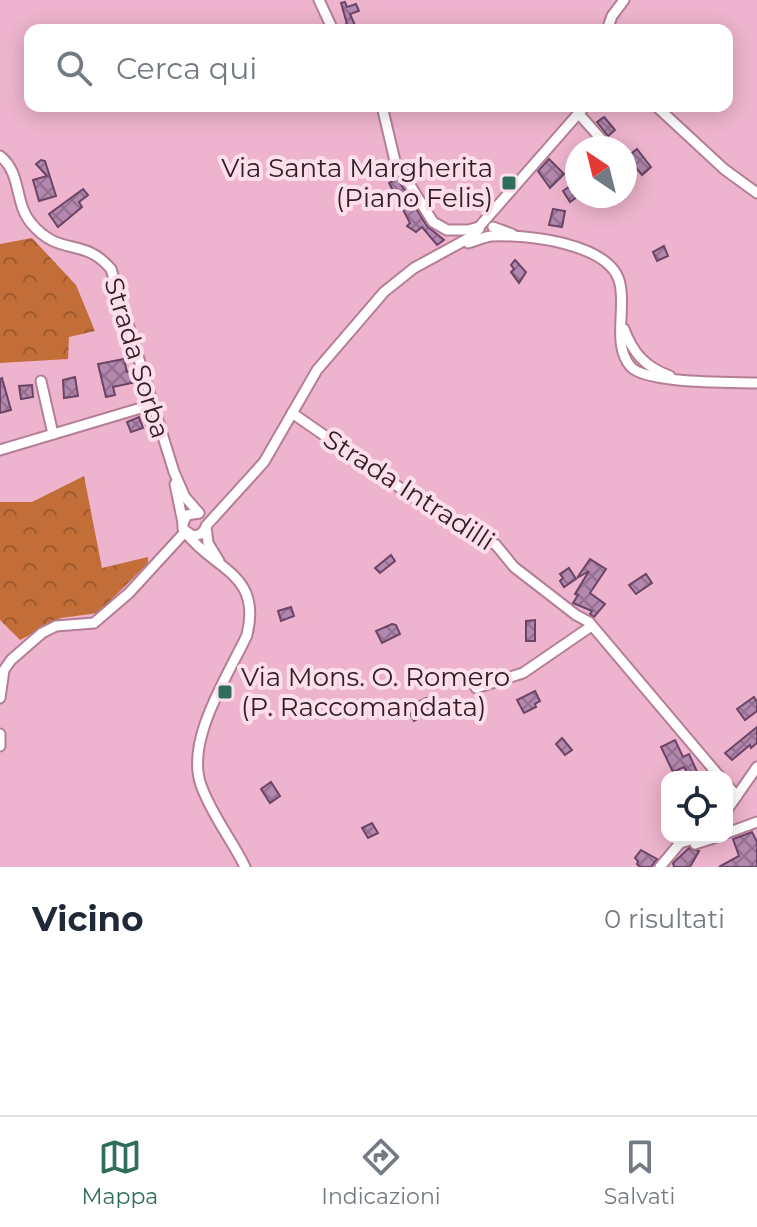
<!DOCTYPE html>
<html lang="it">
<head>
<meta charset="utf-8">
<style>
  body { margin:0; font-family:Montserrat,sans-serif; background:#f6f6f7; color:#1f2937 }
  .controls { position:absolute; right:24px; bottom:24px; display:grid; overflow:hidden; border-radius:16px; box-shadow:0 4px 20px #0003 }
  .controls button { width:72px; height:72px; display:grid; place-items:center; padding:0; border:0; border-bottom:2px solid #e0e1e3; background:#fff; color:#1f2937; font:40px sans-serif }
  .compass { position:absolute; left:565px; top:136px; width:72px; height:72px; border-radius:50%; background:#fff; box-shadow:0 4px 20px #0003; rotate:325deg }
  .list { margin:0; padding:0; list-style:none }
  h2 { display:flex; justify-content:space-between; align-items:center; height:104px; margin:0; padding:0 32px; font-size:34px }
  h2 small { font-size:26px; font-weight:400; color:#747a83 }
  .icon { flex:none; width:44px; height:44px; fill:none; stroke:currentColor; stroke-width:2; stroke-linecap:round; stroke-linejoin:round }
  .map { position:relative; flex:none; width:757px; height:867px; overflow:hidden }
  .search { position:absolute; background:#fff; box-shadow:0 4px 20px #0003; left:24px; right:24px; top:24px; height:88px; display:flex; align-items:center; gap:20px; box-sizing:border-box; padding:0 28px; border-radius:16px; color:#747a83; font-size:30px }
  .sheet { height:248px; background:#fff }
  nav { display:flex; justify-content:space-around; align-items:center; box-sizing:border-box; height:112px; border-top:2px solid #e0e1e3; background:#fff; font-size:22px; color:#747a83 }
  nav a { display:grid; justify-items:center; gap:4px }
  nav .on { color:#2f6e5c }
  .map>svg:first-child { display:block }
  .forest { fill:url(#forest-crowns) }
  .building { fill:url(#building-cross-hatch); stroke:#6c4467; stroke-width:2 }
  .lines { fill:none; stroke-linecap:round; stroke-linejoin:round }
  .minor-casing { stroke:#b47e96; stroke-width:13 }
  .minor { stroke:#fff; stroke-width:9 }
  .poi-dot { fill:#2f6e5c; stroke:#fddfeb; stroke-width:3 }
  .labels { text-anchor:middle; stroke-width:8; stroke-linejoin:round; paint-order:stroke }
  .poi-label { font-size:26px; fill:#331e27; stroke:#fddfeb; text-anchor:end }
  .street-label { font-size:26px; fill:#331e27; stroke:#fddfeb }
</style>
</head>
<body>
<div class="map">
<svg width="757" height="867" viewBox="0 0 757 867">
  <defs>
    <pattern id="forest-crowns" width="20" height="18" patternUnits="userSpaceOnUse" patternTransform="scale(2)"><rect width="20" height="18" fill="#c36e38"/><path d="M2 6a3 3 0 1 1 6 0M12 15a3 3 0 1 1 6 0" fill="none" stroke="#9f5a2f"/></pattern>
    <pattern id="building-cross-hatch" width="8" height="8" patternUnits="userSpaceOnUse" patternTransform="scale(2)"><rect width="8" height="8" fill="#b488ae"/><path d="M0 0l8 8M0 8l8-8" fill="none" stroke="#936f8e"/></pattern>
  </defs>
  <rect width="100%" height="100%" fill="#eeb4cd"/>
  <g class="forest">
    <path d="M32,238l44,47 19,46 -26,6 -1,22 -68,4v-119z"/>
    <path d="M84,476l18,92 46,-11v6l-50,50 -37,5 -41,22 -20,-20v-118h32z"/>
  </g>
  <g class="building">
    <path d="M345,2l2,5 9,-3 3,7 -9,3 7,16h-17v-3l7,-3 -6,-21z"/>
    <path d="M604,117l11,13 -7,6 -11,-14z"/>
    <path d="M637,149l14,18 -9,8 -15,-18z"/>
    <path d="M549,159l15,15 -14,14 -12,-17z"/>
    <path d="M41,160l4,1 11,35 -17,5 -6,-21 14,-4 -11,-12z"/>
    <path d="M397,178l30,48 17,14 -7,5 -15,-18 -6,5 -9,-6 3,-3 -21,-40z"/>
    <path d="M570,186l8,10 -8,6 -7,-11z"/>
    <path d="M83,189l5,6 -9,7 3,5 -24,20 -9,-13z"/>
    <path d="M553,209l12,2 -3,16 -13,-2z"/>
    <path d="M664,246l4,10 -11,5 -4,-9z"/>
    <path d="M515,260l11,12 -7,11 -8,-11 3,-3 -3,-4z"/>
    <path d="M124,359l3,13 6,-2 3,12 -23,5 2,8 -9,2 -8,-33z"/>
    <path d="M75,377l3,19 -14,2 -1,-18z"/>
    <path d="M2,378l9,32 -11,3v-34z"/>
    <path d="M32,385l1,12 -12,2 -2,-13z"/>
    <path d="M139,417l4,11 -12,4 -4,-10z"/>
    <path d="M391,555l4,6 -15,12 -5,-5z"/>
    <path d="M590,559l16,10 -16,24 15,11 -11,13 -4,-3 2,-3 -19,-8 5,-8 -3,-1 14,-23 -12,7z"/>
    <path d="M569,568l7,11 -12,8 -4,-6 3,-3 -3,-4z"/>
    <path d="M646,574l6,9 -16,11 -7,-9z"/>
    <path d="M291,607l3,9 -13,5 -3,-10z"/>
    <path d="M535,620v21h-9v-20z"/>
    <path d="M392,624l4,1 4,9 -18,9 -6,-12z"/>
    <path d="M535,691l5,10 -5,3 1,3 -12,6 -7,-13z"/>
    <path d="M754,697l3,5v9l-12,9 -8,-11z"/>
    <path d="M426,698l7,12 -19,11 -4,-7 12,-7 -4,-5z"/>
    <path d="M757,727v16l-6,5 -1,-3 -18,15 -7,-7z"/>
    <path d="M562,738l10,12 -7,5 -9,-11z"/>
    <path d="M675,740l8,17 6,-3 9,20 -5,3h-3l-6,-10 -11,5 -12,-25z"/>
    <path d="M271,782l9,14 -10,7 -9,-14z"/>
    <path d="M372,823l6,10 -10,5 -6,-10z"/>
    <path d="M752,832l5,10v25h-38l20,-11 -6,-17z"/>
    <path d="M689,848l10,3 -9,16h-16l-1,-4z"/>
    <path d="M641,850l16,9 -6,8h-11l-3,-3 1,-3 -3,-3z"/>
  </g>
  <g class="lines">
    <defs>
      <g id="minor">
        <path d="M319,0l14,30"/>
        <path d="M607,30l5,-14 12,-16"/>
        <path d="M382,106l13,55 38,61 14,8h21l11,-3"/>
        <path d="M656,106l68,63 33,24"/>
        <path d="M579,114l30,34"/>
        <path d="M0,156c22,17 14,47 31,67 29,35 52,13 80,46l63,203 11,25 14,16"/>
        <path d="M479,227l106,-121"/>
        <path d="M493,227l19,7"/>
        <path d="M468,243c8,-2 15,-6 23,-7 34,-2 121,7 129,48 6,26 -8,62 11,83 16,17 101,15 126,16"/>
        <path d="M624,329c9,24 21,38 46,47"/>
        <path d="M41,381l12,53"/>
        <path d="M292,413l127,88 77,44 18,22 62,48 13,7 131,155"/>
        <path d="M0,450l151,-45"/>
        <path d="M175,484l8,39"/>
        <path d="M199,513l-12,2 -4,8v6l10,7 8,-2 5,-6"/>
        <path d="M186,533c28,37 76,40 61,102 -19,41 -62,105 -46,150 10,29 31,55 44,82"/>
        <path d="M219,561l-11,-18 -2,-17 58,-64 53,-92 67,-78 30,-24 55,-30 10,-9"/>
        <path d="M476,688l47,-15 67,-46"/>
        <path d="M0,698l4,-28 7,-10 31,-27 14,-7 38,-3 35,-30 56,-61"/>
        <path d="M0,734v12"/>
        <path d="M727,785l10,11"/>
        <path d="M727,810l30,-43"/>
        <path d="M727,833l30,-11"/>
        <path d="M695,844l22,-7"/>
        <path d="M660,867l20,-24 21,-6"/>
      </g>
    </defs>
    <use href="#minor" class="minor-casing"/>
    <use href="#minor" class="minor"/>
  </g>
  <g class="poi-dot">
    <rect x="501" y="175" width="16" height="16" rx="4"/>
    <rect x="217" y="684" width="16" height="16" rx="4"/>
  </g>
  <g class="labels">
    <g class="poi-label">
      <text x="493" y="177">Via Santa Margherita<tspan x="493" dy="30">(Piano Felis)</tspan></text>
      <text x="241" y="686" text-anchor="start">Via Mons. O. Romero<tspan x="241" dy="30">(P. Raccomandata)</tspan></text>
    </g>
    <g class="street-label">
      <text transform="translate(137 358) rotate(73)" y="9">Strada Sorba</text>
      <text transform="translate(409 490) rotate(33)" y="9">Strada Intradilli</text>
    </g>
  </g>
</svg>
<div class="controls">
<button><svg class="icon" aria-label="locate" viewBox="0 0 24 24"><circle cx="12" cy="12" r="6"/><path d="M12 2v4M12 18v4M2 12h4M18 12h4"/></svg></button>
</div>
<svg class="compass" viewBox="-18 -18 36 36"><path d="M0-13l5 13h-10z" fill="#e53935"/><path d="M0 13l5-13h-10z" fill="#747a83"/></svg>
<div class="search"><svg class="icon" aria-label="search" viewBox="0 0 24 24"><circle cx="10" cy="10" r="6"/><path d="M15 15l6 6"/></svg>Cerca qui</div>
</div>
<section class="sheet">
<h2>Vicino<small>0 risultati</small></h2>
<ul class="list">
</ul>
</section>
<nav>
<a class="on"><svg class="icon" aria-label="map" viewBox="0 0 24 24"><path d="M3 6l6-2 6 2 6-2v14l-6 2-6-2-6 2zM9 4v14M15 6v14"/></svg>Mappa</a>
<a><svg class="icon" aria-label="directions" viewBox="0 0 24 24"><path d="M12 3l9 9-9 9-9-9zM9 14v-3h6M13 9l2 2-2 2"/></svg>Indicazioni</a>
<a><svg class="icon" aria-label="saved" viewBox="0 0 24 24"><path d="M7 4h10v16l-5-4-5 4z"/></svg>Salvati</a>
</nav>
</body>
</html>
